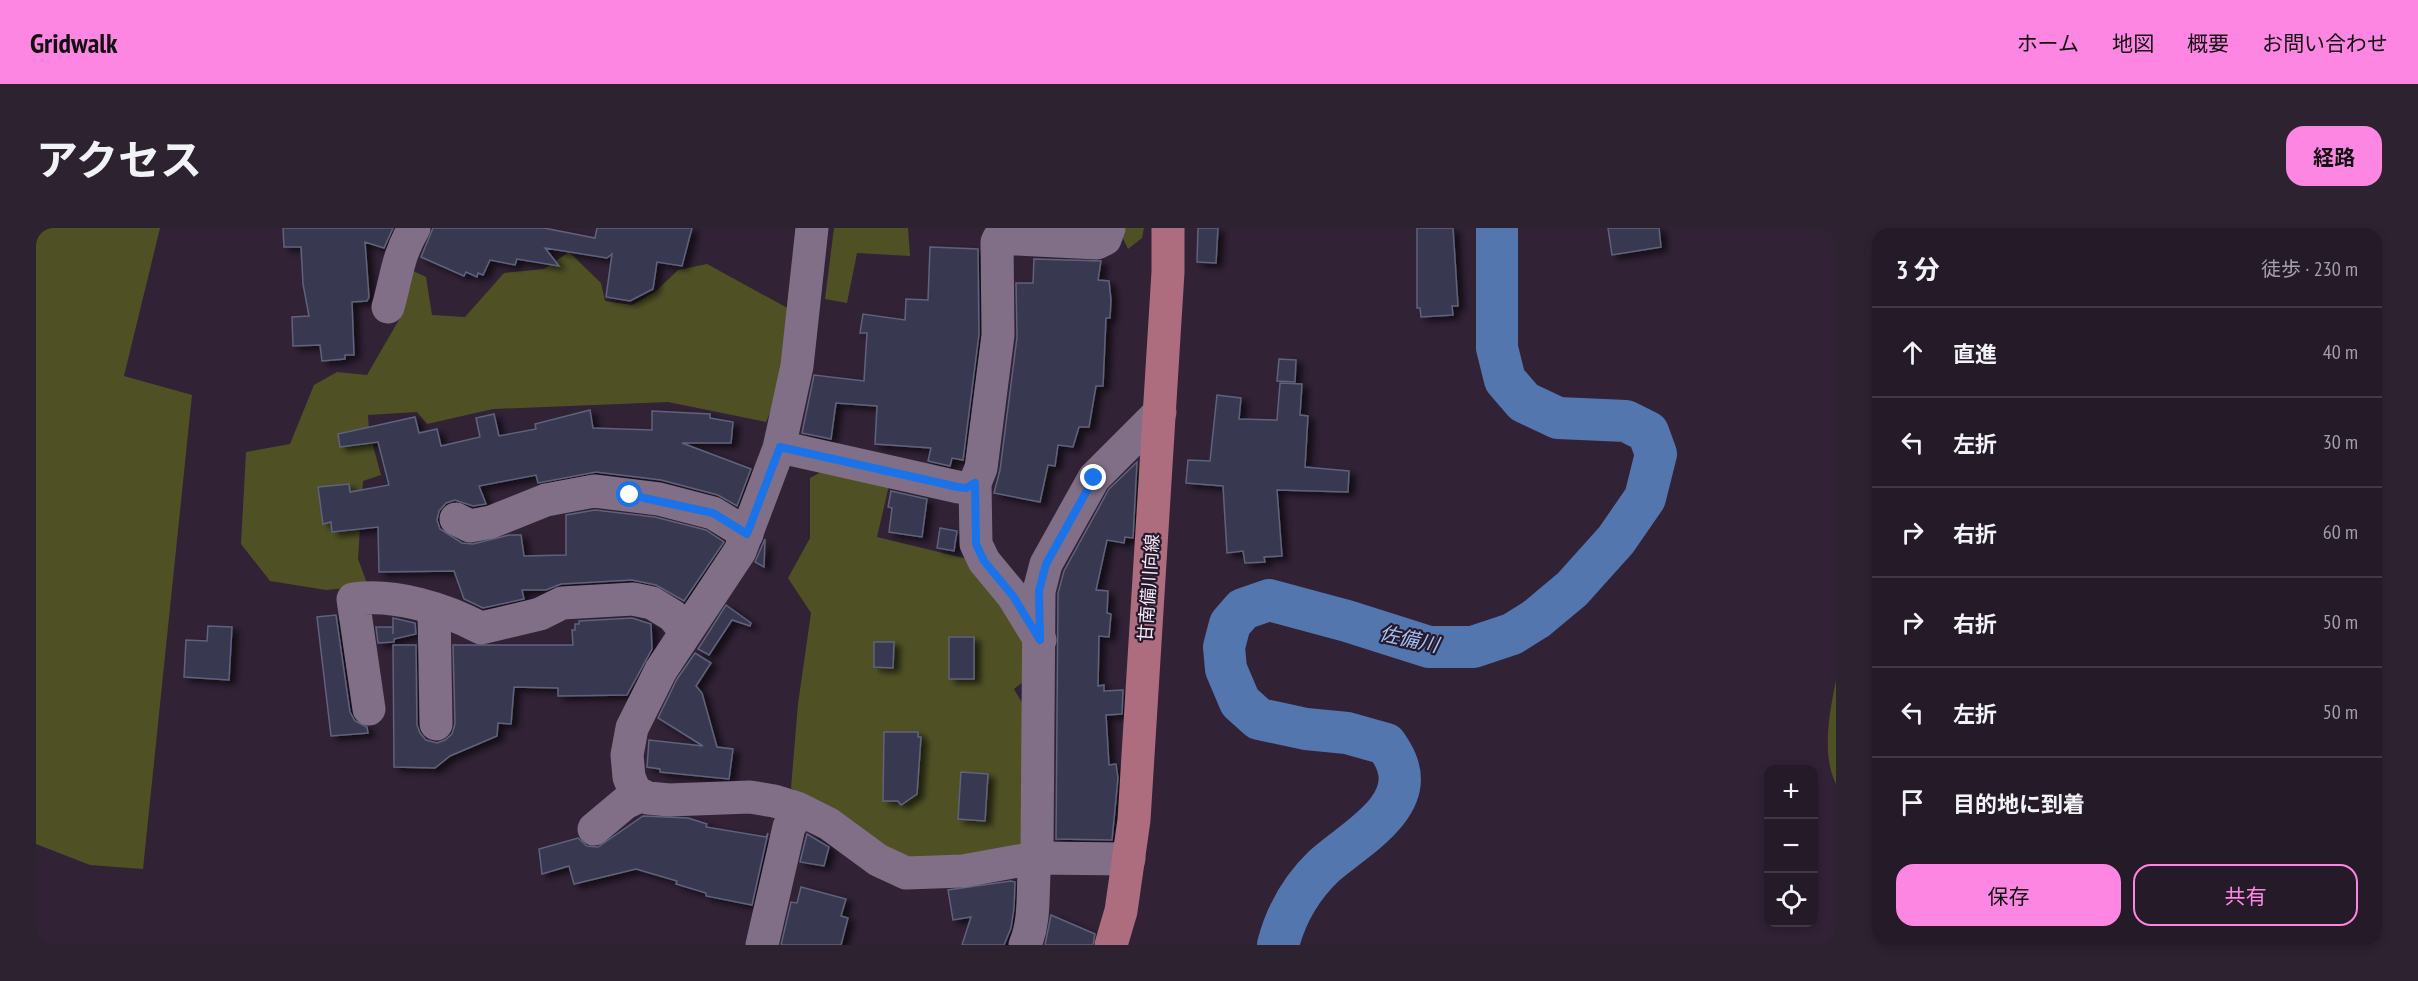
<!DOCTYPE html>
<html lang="ja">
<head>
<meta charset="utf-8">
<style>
  body { margin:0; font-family:"PT Sans Narrow","Noto Sans JP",sans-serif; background:#2d2330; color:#f1f3f6 }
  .controls { position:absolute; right:18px; bottom:18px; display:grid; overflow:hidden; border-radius:12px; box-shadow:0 3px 9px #0003 }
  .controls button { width:54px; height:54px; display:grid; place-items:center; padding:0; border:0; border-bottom:2px solid #423845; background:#251a28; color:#f1f3f6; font:30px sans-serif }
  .stop { position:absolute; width:18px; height:18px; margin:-14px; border:4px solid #1a73e8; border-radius:50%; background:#fff }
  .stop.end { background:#1a73e8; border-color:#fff; box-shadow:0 2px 6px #0008 }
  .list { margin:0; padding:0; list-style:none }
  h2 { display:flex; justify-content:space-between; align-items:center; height:78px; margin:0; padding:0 24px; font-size:26px }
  h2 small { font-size:20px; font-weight:400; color:#a3a1a8 }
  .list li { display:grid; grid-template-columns:39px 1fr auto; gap:18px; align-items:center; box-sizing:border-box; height:90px; padding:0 24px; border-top:2px solid #423845 }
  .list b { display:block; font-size:22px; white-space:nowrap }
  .list em { font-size:20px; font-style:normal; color:#a3a1a8 }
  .actions { display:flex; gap:12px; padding:18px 24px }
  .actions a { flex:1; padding:14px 0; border:2px solid #fd86e2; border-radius:18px; text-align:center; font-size:21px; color:#fd86e2 }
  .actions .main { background:#fd86e2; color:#111 }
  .icon { flex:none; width:33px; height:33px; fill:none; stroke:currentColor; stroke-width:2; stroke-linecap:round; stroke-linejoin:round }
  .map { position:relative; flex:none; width:1800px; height:717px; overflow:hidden; border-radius:18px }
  header { display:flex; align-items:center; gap:36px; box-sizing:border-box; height:84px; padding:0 30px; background:#fd86e2; color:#111 }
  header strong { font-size:28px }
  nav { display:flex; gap:33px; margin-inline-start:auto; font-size:21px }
  .intro { display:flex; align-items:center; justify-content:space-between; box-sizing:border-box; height:144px; padding:0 36px }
  h1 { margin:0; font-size:42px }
  .button { padding:15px 27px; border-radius:18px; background:#fd86e2; color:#111; font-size:21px; font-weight:700 }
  main { display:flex; gap:36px; padding:0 36px }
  aside { flex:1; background:#251a28; border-radius:18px; box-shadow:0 3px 9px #0003 }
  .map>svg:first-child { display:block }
  .green { fill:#4f5125 }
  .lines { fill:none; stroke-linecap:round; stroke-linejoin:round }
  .river { stroke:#5376af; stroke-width:42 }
  .building { fill:#373951; stroke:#5f627b; stroke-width:1.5; filter:url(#shadow) }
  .minor { stroke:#806f86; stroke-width:33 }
  .major { stroke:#ad6d7f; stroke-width:33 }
  .route { stroke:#1a73e8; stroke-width:8 }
  .labels { text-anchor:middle; stroke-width:4.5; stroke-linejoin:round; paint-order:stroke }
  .street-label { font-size:18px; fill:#f4eaf8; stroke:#27192c }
  .water-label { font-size:20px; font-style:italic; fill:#a4c2f3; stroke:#27192c }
</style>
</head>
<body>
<header>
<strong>Gridwalk</strong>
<nav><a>ホーム</a><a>地図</a><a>概要</a><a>お問い合わせ</a></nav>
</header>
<div class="intro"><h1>アクセス</h1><a class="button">経路</a></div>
<main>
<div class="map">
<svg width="1800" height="717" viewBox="0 0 1800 717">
  <defs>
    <filter id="shadow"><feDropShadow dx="6" dy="4" stdDeviation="3" flood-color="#0009"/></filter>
  </defs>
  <rect width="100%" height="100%" fill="#312236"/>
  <g class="green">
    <path d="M0,0h124l-36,148 68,19 -49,474 -53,-4 -54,-21z"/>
    <path d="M798,0h74l2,28 -53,-3 -10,50 -22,-4z"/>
    <path d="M1082,0h26l-2,10 -14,11z"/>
    <path d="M533,24l32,31 4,18 27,4 24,-14 22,-21 29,-6 86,47 -15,82 -12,29 -98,-20 -175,7 -66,15 -10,-12 -49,3 1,16 12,44 -18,6 -5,78 10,27 -42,4 -56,-9 -29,-37 5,-92 44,-8 24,-59 23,-13 30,3 33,-57 5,-51 21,10 6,38 33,2 39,-44 40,-4z"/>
    <path d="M798,237l56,16 -13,56 99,24 33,39 24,74 -19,15 18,31 -1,127 -98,17 -37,-6 -105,-70 7,-84 13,-91 -23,-35 22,-40v-60z"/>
    <path d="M1800,452v104c-15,-30 -6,-73 0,-104z"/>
  </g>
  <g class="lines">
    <path class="river" d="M1242,717c8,-31 23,-57 46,-79 26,-24 90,-57 73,-102 -2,-7 -7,-14 -11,-20l-39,-11 -41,-4 -47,-10 -19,-17 -14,-33 -2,-22 6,-23 13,-15 26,-9 78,21 82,26h44l39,-13 24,-15 36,-30 44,-49 29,-42 11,-44 -8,-22 -22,-11 -68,-3 -34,-16 -19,-22 -8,-32v-120"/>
  </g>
  <g class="building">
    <path d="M247,0h110l-9,20 -19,-6 4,55 -2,4 -15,1 2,53h-9v4l-23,2 -2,-16 -27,1 -1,-29 17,-1 -6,-32 -2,-37h-17z"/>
    <path d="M397,0h111l51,10 2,-10h95l-10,38 -25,-4 -4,27 -23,12 -24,-4 6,-43 -5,4 -62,-10 14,18 -42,-7 -2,6 -25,-5 -7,15 -5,-2 -1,4 -11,-5 -2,4 -43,-19z"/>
    <path d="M1162,0h20l-2,35 -19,-1z"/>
    <path d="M1381,0h36l5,78h-6l1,9 -32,2 -1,-9h-3z"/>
    <path d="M1572,0h51l2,19 -49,8z"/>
    <path d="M894,19l48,2 1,85 -16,126 -11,-2 -2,8 -22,-5 3,-13 -56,-4 2,-38 -41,-3 -5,36 -29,-6 12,-58 50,6 3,-48h-7l3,-19 42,6 1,-21 22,1z"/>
    <path d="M998,31l67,2 -3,19 11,1 2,19 -1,18h-4l-3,68h-7l-7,41h-10l-6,20 -15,-2 -3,21 -7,-1 -8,37 -46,-9 6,-23 17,-133 -1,-54h17z"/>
    <path d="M1243,131l17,1 -1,22 -18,-1z"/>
    <path d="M1244,155l22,1 -2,31 8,1 -3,51 44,4 -1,21 -71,-2 5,66 -18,1 1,5 -20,1 -2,-12 -16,2 -4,-67 -37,-3 2,-23 22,1 7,-66 24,3 -2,21 38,1z"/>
    <path d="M554,182l3,18 59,2v-19l58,3v4l23,4 -2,21h-49l69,26 -14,37 -19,-11 -57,-15 -65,-8 -58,11 -2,-8 -57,11 7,18 -13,2 -18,-6 -9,3 -7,8 -2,9 3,9 22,14 11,1 36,-9h12l3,21 42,-1v-40l29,-5 60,7 51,13 18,12 -40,59 -28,-16 -24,-5 -71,4 -15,6h-24l2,9 -41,9 -19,-9 -10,-28 -75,1 -1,-45 -46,5 -1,-10 -8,2 -5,-37 31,-3 1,8 39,-7 -11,-43 -38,5 -2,-13 77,-17 4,16 18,-4 4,17 39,-9 -4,-19 18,-4 5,22 37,-7 -1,-5z"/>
    <path d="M1101,234l-4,76 -8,-1 -1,6 -17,-3 -11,50 12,1 -1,22 4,1 -2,23 -10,-1 -1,50 6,-1v6l19,-1 -1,24 -16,1 3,50 7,-1 2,14 -6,62 -56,-1 2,-246 6,-22 45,-82z"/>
    <path d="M855,263l36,8 -5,38 -33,-5 3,-24 -4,-1z"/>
    <path d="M904,300l17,3 -3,20 -17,-3z"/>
    <path d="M729,311l-1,28 -9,-5z"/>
    <path d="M690,377l25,18 -1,3 -18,-6 -23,35 -11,-6z"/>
    <path d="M300,387l14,97 5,9 12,6 1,6 -37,3 -14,-119z"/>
    <path d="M357,390l22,5 1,11 -22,5v3l-16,1 -2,-16h17v7z"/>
    <path d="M596,390l19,6 1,25 -25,46 -69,1v-8l-44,-1 -3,37 -13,-1 -1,13 -47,20 -15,12 -41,-1 -1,-122h23l1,80 3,8 6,7 11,3 8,-3 7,-6 3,-10 -2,-79h120l-1,-15h3v-6h4v-3z"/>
    <path d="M172,398l24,1 -3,53 -45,-3 2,-37 21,1z"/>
    <rect x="913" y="409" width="25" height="42"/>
    <path d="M838,414h20l-1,26 -19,-1z"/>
    <path d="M659,425l16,10 -15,23 6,7 15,54 16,2 -4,30 -69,-7v-3l-13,-2 2,-27 54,6 -45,-28 19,-39z"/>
    <path d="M848,504h34v5h3l-4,57 -16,11 -3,-4h-15z"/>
    <path d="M925,544l27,2 -3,47 -27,-2z"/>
    <path d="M607,588l45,2 19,6 -1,3 60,10 2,-4 -16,72 -46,-9v-3l-30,-9 1,-3 -41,-12 -62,15 -5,-18 -27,8 -3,-25 39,-11 9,8 11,1z"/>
    <path d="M771,606l22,13 -5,19 -24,-4z"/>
    <path d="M975,653l4,1 -1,26 -3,20 -7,17h-42l9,-28 -18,3 -5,-30z"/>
    <path d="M765,659l45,12 -5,17 7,2 -7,27h-60l10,-43 6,1z"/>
    <path d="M1015,687l44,19 -2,11h-48z"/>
  </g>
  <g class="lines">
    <g class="minor">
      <path d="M776,0l-15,138 -18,82 -39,103 -79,119 -29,58 -5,27 2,22 6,15 13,6 21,2 81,-3 24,4 23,7 32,16 49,36 28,13 57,-2 72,-13 94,1"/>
      <path d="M352,79c9,-31 9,-50 26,-79"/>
      <path d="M744,219l178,40 8,1 9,-5"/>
      <path d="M420,291l14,7 21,-4 55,-22 48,-9 65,8 54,14 34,21"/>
      <path d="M398,382l2,114"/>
      <path d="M1004,412l-27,-44 -29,-35 -8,-17 -1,-61 6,-15 17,-133 -1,-93 2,-4 98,5 8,-4 4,-11"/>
      <path d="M333,481l-16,-110c42,-6 92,10 128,29l59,-14 22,-11 71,-4 19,4 21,13 12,15"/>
      <path d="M558,601l31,-26 17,-8"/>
      <path d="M726,717l27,-118 11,-17"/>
      <path d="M989,717c13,-31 5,-65 12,-97l2,-257 7,-27 48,-86 66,-66"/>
    </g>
    <path class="major" d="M1075,717l10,-34 13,-91 34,-548v-44"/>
  </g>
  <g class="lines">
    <path class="route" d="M594,267l83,18 34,21 33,-87 178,40 8,1 9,-5 1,61 8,17 29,35 27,44 -1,-49 7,-27 48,-86"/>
  </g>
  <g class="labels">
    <g class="street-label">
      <text transform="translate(1113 360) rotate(-86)" y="6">甘南備川向線</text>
    </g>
    <g class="water-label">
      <text transform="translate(1373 411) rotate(12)" y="7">佐備川</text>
    </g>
  </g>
</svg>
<div class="controls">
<button>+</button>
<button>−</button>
<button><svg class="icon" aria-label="locate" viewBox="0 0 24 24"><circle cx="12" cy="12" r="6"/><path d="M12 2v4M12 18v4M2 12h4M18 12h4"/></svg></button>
</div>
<div class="stop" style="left:594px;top:267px"></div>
<div class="stop end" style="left:1058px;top:250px"></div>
</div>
<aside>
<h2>3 分<small>徒歩 · 230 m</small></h2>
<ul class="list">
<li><svg class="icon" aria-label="ahead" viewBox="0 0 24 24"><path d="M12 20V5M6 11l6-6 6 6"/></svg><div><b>直進</b></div><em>40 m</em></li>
<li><svg class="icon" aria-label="left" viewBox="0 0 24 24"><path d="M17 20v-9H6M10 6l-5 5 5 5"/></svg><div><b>左折</b></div><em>30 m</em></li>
<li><svg class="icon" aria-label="right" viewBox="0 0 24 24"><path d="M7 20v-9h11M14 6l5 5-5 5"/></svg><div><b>右折</b></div><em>60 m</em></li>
<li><svg class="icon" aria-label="right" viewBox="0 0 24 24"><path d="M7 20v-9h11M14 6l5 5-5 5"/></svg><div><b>右折</b></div><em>50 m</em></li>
<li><svg class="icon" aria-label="left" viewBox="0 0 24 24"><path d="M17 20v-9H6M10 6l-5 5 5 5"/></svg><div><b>左折</b></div><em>50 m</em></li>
<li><svg class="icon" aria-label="arrive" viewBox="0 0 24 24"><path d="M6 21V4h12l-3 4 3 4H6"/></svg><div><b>目的地に到着</b></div></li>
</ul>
<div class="actions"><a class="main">保存</a><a>共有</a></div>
</aside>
</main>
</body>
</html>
